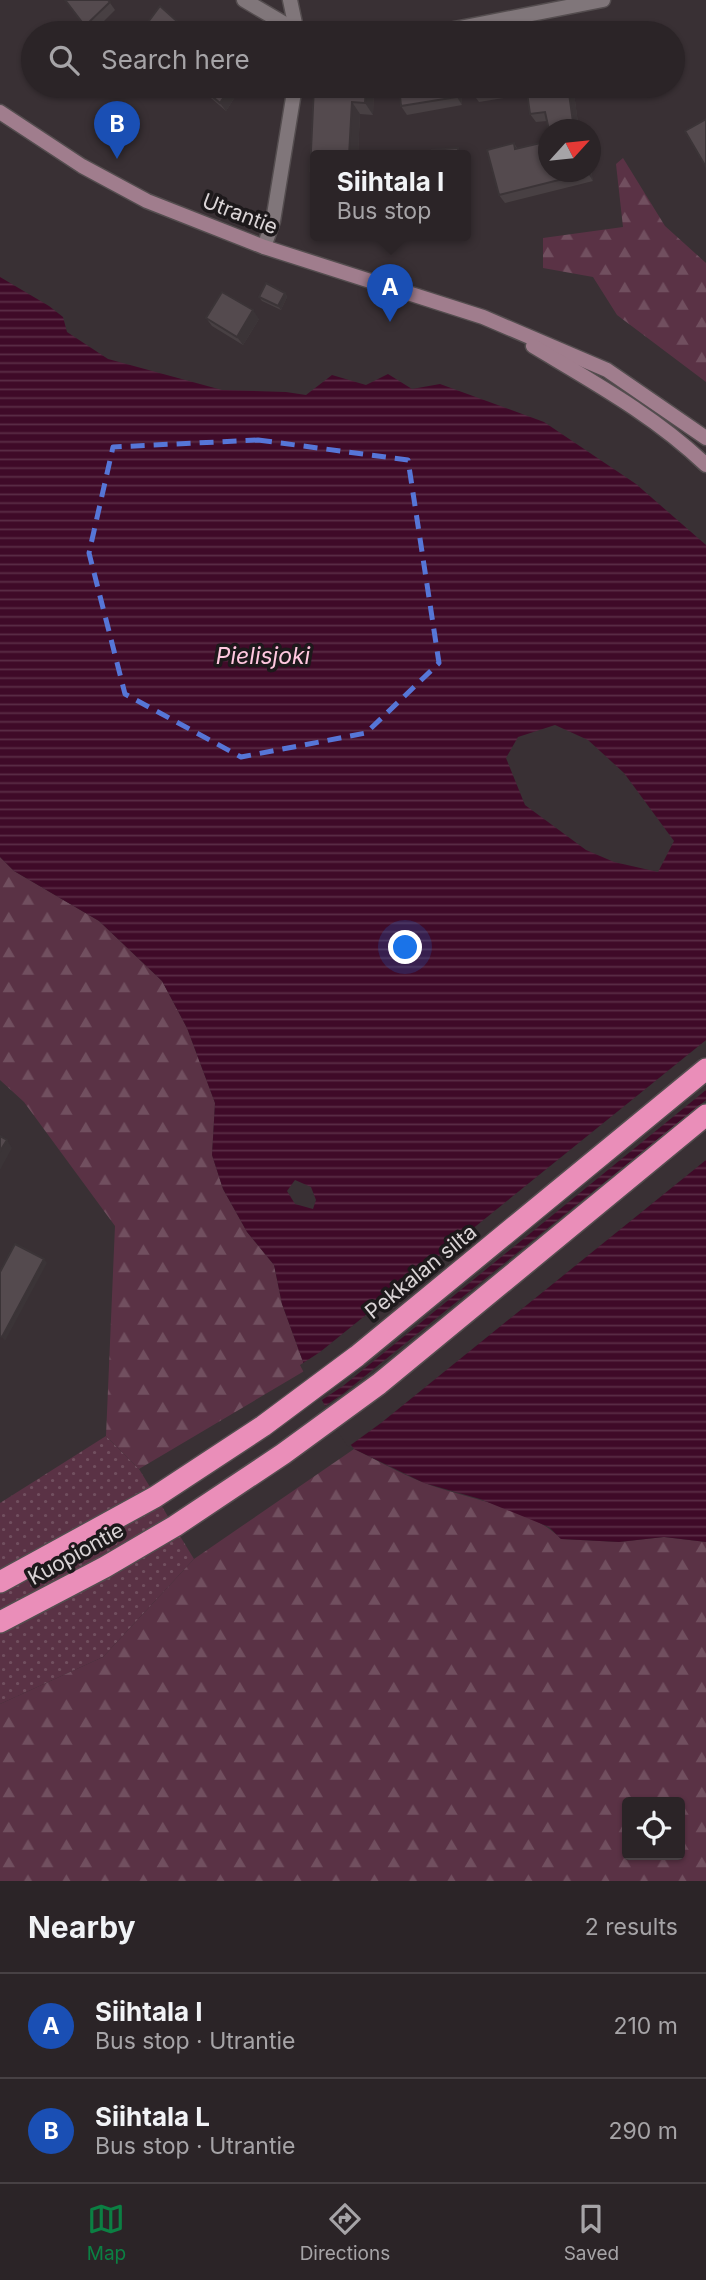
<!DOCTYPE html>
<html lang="en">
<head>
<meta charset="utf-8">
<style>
  body { margin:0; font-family:Inter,sans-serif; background:#332c2f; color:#f1f3f6 }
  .controls { position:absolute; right:21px; bottom:21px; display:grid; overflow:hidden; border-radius:7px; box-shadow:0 2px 5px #0004 }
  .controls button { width:63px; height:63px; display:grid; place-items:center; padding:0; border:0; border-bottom:2px solid #474144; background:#2b2427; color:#f1f3f6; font:35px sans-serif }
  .compass { position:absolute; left:538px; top:119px; width:63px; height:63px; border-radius:50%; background:#2b2427; box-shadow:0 2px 5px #0004; rotate:63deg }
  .you { position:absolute; left:406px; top:948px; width:24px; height:24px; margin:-18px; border:5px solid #fff; border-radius:50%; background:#1a73e8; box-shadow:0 0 0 10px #1a73e833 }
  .badge { display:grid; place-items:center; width:46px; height:46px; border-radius:50%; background:#0b8043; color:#fff; font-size:23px; font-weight:700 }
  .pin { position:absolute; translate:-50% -58px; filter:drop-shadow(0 2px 4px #0008) }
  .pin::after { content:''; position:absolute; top:37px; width:24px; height:21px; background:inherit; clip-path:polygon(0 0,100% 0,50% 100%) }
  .popup { position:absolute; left:310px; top:150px; width:161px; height:91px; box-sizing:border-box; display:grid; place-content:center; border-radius:7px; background:#2b2427; filter:drop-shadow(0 2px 5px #0005); font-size:23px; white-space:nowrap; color:#a6a4a7 }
  .popup b { font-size:26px; color:#f1f3f6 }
  .popup::after { content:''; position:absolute; left:50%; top:100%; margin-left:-14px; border:14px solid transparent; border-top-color:#2b2427 }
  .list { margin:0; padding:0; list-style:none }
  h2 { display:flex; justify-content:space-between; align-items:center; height:91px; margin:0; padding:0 28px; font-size:30px }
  h2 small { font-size:23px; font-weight:400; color:#a6a4a7 }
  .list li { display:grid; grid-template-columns:46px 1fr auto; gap:21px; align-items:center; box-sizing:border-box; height:105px; padding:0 28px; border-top:2px solid #474144 }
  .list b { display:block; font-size:26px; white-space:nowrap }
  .list p { margin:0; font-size:23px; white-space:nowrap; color:#a6a4a7 }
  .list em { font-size:23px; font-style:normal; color:#a6a4a7 }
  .icon { flex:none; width:38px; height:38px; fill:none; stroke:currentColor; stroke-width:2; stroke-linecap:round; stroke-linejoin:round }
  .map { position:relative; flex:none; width:706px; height:1881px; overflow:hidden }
  .search { position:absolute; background:#2b2427; box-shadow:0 2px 5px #0004; left:21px; right:21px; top:21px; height:77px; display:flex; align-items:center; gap:18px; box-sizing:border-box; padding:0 24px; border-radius:38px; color:#a6a4a7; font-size:26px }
  .sheet { height:301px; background:#2b2427 }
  nav { display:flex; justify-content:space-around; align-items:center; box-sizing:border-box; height:98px; border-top:2px solid #474144; background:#2b2427; font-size:19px; color:#a6a4a7 }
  nav a { display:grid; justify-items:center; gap:4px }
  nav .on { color:#0b8043 }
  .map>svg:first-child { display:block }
  .grass { fill:url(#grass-dots) }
  .forest { fill:url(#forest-firs); fill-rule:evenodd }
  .water { fill:url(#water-rules); fill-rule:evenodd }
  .pier { fill:#393034 }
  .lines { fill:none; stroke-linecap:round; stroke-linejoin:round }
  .minor-casing { stroke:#544d4f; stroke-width:17 }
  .secondary-casing { stroke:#544d4f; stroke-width:17 }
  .motorway-casing { stroke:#544d4f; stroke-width:24 }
  .minor { stroke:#80767a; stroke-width:14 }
  .secondary { stroke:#a07d8d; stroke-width:14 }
  .motorway { stroke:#ea8eb9; stroke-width:21 }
  .wall { fill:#484043 }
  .shaded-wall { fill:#3b3437 }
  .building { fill:#544a4e; stroke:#3b3437; stroke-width:2 }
  .marked { fill:none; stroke:#5676d7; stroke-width:5; stroke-dasharray:14 9; stroke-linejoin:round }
  .labels { text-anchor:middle; stroke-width:7; stroke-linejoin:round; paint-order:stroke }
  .street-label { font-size:21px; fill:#dad4d6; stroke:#1d191b }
  .water-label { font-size:23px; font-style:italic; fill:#ffc7df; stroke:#1d191b }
</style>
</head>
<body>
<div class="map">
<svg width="706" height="1881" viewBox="0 0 706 1881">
  <defs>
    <pattern id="grass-dots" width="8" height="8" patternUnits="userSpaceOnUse" patternTransform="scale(1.75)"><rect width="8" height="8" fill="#5a3245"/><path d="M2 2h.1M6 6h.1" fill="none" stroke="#714f5f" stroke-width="1.8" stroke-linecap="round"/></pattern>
    <pattern id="forest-firs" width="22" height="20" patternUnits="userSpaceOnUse" patternTransform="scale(1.75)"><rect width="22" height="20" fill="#5a3245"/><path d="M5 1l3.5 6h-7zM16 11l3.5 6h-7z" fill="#714f5f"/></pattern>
    <pattern id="water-rules" width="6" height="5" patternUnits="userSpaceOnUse" patternTransform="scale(1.75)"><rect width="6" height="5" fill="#3f0a28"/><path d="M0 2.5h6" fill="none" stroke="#5a2d46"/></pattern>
  </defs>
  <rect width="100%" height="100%" fill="#393034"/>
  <path class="grass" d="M106,1436l33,33 55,90 -91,98 -103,47v-201z"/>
  <g class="forest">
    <path d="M623,158l42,68 41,37v119l-89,-67 -24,-38 -50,-9v-30l80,-11 -7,-63z"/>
    <path d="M0,857l14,14 85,50 63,60 25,47 28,75 -3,52 11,34 24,43 27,33 8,39 24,66 -167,99 -33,-33 9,-210 -91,-124 -24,-22z"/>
    <path d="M354,1449c23,11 45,24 68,33 42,17 107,24 139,57l58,3 45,-5 42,5v339h-706v-177l103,-47 91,-98zM627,1802h53v53h-53z"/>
  </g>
  <path class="water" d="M0,277l49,29 14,11 4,15 41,27 114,31 64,2 20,3 26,-20 34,10 22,-11 24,15 28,-5 104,38 92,62 70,61v997l-42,-5 -45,5 -58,-3 -12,-12 -69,-28 -56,-16 -70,-34 -21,-28 -27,-51 -24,-66 -8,-39 -27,-33 -24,-43 -11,-34 3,-52 -28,-75 -25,-47 -63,-60 -85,-50 -14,-14zM555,725l33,15 36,33 50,68 -16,31 -44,-10 -28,-12 -61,-45 -19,-47 12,-21zM295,1180l16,7 5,13 -3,9 -18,-5 -8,-13z"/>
  <g class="pier">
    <path d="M706,1040v50l-363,296 -24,16 -19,-37 20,-13z"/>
    <path d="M706,1100v60l-325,263 -33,24 -26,-39 22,-15z"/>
  </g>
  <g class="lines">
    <defs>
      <g id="minor">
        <path d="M244,0l53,31 13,2"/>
        <path d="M290,0l7,33"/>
        <path d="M434,33l169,-33"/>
        <path d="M264,247l9,-26 22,-135"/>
      </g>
      <g id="secondary">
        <path d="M0,112l82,54 65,35 117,46 219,70 124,53 99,68"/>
        <path d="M533,346c60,36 122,70 173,119"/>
      </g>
      <g id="motorway">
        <path d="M0,1582l155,-85 108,-71 94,-70 349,-287"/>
        <path d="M0,1622l105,-55 70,-41 108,-72 96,-70 327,-269"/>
      </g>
    </defs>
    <use href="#minor" class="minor-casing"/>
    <use href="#secondary" class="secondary-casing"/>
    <use href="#motorway" class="motorway-casing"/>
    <use href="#minor" class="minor"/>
    <use href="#secondary" class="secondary"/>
    <use href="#motorway" class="motorway"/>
  </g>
  <g class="wall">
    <path d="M65,0h43l7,10 -23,23h-2z"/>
    <path d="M197,86h45l-16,25z"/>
    <path d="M314,86h60l-1,29 -13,-1 -2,41 37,-2 2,3h-82v22l-5,-7z"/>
    <path d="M399,86h62l1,19 -55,10 -6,-9z"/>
    <path d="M471,86h102l6,44 -32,-9 -11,1 -6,-8 -2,-20 -49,8 -6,-8z"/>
    <path d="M514,143l3,5 74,23 2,10 -88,22 -6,-8z"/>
    <path d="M285,293l2,4 -6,13 -19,-9 -3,-4z"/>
    <path d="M206,318l53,1 -16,26 -31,-19z"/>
  </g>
  <g class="shaded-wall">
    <path d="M231,86h11l-16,25 -6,-8z"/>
    <path d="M366,86h8l-1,29 -8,-12z"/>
    <path d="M456,86h5l1,19 -5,-8z"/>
    <path d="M568,86h5l6,44h-5z"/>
    <path d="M352,102l8,12 -2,42h-9z"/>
    <path d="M458,148l6,8h-5z"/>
    <path d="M465,158l1,2 4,46 -5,-6z"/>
    <path d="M591,171l2,10 -6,-9z"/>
    <path d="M285,293l2,4 -6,13 -3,-4z"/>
    <path d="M253,310l6,9 -16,26 -6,-8z"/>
    <path d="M7,1140l5,8 -12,22v-19z"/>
    <path d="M44,1259l3,4 -42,78 -3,-4z"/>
  </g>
  <g class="building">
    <path d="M65,0h43l2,2 -25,24z"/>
    <path d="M160,6l30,27h-50z"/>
    <path d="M559,27l1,6h-45z"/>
    <path d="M200,86h31l-11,17z"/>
    <path d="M314,86h52l-1,17 -13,-1 -3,54h-34v15h-5z"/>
    <path d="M399,86h57l1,11 -56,9z"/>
    <path d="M471,86h52l-50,8z"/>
    <path d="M526,86h42l6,43 2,-1v2h-27l-4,-18 -15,2z"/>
    <path d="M706,119v48l-21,-36z"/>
    <path d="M549,141v31h38v1l-88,22 -12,-45 27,-7 1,6z"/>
    <path d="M458,148l1,8h-28h2l-1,-6z"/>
    <path d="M395,153v3h-43z"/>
    <path d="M266,283l19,10 -7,13 -19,-9z"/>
    <path d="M222,292l31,18 -16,27 -31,-19z"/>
    <path d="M0,1136l7,4 -7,11z"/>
    <path d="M15,1244l29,15 -42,78 -2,-1v-64z"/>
  </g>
  <path class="marked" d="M258,440l150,20 31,203 -73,70 -125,24 -116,-63 -36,-141 24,-106z"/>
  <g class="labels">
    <g class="street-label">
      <text transform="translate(240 214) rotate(21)" y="7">Utrantie</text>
      <text transform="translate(421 1272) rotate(-39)" y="7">Pekkalan silta</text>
      <text transform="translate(76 1554) rotate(-29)" y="7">Kuopiontie</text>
    </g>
    <g class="water-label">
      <text x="263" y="664">Pielisjoki</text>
    </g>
  </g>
</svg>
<div class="controls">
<button><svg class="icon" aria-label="locate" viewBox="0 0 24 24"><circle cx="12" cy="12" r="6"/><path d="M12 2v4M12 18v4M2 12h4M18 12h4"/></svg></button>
</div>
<svg class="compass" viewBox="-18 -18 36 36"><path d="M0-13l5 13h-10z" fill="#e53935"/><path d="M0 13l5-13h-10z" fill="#a6a4a7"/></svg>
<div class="you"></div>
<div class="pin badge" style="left:390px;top:322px;background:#1a4fb4">A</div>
<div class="popup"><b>Siihtala I</b>Bus stop</div>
<div class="pin badge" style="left:117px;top:159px;background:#1a4fb4">B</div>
<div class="search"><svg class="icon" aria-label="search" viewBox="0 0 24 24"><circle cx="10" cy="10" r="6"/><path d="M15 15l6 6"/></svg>Search here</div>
</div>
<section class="sheet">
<h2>Nearby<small>2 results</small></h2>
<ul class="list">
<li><span class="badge" style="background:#1a4fb4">A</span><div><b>Siihtala I</b><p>Bus stop · Utrantie</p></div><em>210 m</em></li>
<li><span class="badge" style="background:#1a4fb4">B</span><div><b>Siihtala L</b><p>Bus stop · Utrantie</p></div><em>290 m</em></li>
</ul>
</section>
<nav>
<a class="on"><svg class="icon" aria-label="map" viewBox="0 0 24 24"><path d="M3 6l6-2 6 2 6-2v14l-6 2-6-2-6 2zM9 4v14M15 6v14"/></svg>Map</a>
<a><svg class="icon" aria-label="directions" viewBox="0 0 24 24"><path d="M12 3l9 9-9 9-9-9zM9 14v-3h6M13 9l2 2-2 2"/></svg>Directions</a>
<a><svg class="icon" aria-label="saved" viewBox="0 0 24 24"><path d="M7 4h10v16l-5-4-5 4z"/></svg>Saved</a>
</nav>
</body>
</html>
